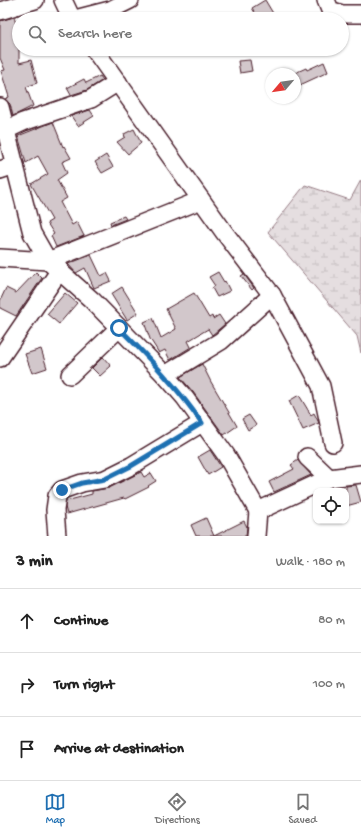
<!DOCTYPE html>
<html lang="en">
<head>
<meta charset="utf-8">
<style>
  body { margin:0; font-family:"Gochi Hand",sans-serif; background:#f6f6f6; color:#222 }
  .controls { position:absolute; right:12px; bottom:12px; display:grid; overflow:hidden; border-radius:8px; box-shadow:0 1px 3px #0004 }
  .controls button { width:36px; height:36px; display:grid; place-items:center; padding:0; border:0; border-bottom:1px solid #e0e0e0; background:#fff; color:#222; font:20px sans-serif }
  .compass { position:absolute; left:265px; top:68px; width:36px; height:36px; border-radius:50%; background:#fff; box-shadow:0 1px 3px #0004; rotate:241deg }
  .stop { position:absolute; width:12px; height:12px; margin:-9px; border:3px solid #1f6fb2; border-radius:50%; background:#fff }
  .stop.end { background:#1f6fb2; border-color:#fff; box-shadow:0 1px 4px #0008 }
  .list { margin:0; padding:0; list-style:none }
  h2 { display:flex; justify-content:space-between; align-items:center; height:52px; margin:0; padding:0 16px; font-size:17px }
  h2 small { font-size:13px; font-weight:400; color:#767676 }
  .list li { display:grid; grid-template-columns:26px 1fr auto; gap:12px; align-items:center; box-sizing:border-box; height:64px; padding:0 16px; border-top:1px solid #e0e0e0 }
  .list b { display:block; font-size:15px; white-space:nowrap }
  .list em { font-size:13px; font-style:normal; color:#767676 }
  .icon { flex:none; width:22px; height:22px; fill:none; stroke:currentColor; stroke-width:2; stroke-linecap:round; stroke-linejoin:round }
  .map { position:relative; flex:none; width:361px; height:536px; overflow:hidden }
  .search { position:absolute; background:#fff; box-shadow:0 1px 3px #0004; left:12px; right:12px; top:12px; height:44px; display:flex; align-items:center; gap:10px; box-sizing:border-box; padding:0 14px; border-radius:22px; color:#767676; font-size:15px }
  .sheet { height:244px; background:#fff }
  nav { display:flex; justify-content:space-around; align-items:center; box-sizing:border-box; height:56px; border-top:1px solid #e0e0e0; background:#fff; font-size:11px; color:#767676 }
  nav a { display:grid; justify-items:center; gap:2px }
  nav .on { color:#1f6fb2 }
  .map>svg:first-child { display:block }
  .wetland { fill:url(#wetland-marsh); stroke:#987e86 }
  .building { fill:#d2c7cb; stroke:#4a1f2b }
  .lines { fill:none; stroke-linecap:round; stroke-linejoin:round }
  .minor-casing { stroke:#4a1f2b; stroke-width:20 }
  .minor { stroke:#fff; stroke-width:17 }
  .route { stroke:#1f6fb2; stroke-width:5 }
</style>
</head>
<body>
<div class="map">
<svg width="361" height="536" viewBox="0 0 361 536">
  <defs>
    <pattern id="wetland-marsh" width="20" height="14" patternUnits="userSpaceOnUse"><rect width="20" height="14" fill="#e5dee0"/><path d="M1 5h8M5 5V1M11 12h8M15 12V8" fill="none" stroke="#c6bec0"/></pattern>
  </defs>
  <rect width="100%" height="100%" fill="#fff"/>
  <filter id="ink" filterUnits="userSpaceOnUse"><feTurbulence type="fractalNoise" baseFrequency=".025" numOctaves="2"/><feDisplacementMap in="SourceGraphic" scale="8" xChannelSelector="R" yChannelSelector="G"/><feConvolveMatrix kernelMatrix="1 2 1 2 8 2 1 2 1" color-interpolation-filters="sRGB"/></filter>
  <g filter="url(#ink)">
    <path class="wetland" d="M361,180v173l-4,-17 -89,-104 37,-47 45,15z"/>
    <g class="building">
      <path d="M265,0l9,15 -7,4h-8l-7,-11z"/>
      <path d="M14,17l3,10h-2l4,17v19l12,-3 6,23 -11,4 7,19 -20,10 -3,-12 -5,-5 4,-2 -8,-26 4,-1 -5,-12v-37z"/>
      <path d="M250,60l2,11 -12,2 -2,-12z"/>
      <path d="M324,62l4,10 -28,13 -5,-12 11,-5 1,2z"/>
      <path d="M100,76l3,4 -16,10 -16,5 -4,-7 17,-9 2,4z"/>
      <path d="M90,110l4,6 -16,10 -7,-10z"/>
      <path d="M53,122l10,25 1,-1 7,12 -9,4 5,11 -10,7 10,18 -7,4 12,23 5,-3 7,14 -28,11 -5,-11 3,-2 -7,-11 5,-3 -21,-36 17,-10 -10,-18 -12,7 -8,-27z"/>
      <path d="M134,129l7,14 -13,11 -11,-12 8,-5 -1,-3z"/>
      <path d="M106,155l7,12 -11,6 -7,-11z"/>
      <path d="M124,216l2,3 -15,6 -1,-3z"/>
      <path d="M91,255l10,21 6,-3 4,8 -17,7 -9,-20 -9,5 -8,-9z"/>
      <path d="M36,272l6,6 -26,38 -16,-8v-7l6,-13 10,5z"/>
      <path d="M218,272l6,10 1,-1 5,10 -13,6 -5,-9 3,-2 -6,-9z"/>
      <path d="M244,274l10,14 -2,2 -11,-14z"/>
      <path d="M122,287l16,26 -11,7 -16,-26z"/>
      <path d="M65,293l12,10 -18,21 -12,-10z"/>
      <path d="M194,293l15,25 3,-2 1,3 6,-4 6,9 -13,11 -4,-6 -20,12 3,6 -21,13 -5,-10 -6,3 -9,-14 -6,-17 9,-4 8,20 15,-9 -10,-20z"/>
      <path d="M41,349l6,19 -15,5 -7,-19z"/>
      <path d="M103,357l8,9 -11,10 -8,-8z"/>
      <path d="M202,364l9,18 26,44 -13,9 -31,-43 -13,-15z"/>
      <path d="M299,395l12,20 3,-2 5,10 -16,7 -14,-29z"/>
      <path d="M249,415l7,10 -8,5 -6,-11z"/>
      <path d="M210,450l11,17 -13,8 -10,-18z"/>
      <path d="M298,460l13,15 -37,17 -5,-10 25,-13 -3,-4z"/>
      <path d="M141,472l3,5 7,-4 5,8 -8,5 1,1 -24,12 -1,-1 -57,16 -2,-7 1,-6 26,-7v-3l17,-3z"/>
      <path d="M356,485l5,17 -15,4v-20z"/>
      <path d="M206,518l8,18 30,-15 3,6 -1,9h-50l-5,-11z"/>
    </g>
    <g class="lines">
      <defs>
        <g id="minor">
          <path d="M63,0l9,19"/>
          <path d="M326,0l4,10 12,4h19"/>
          <path d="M0,11l35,-11"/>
          <path d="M75,19l35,-9 20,-10"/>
          <path d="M94,49l130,183 48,63 49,91 12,57"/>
          <path d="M0,107l32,126 16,28 44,39 73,75 20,23 41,57 32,56 71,-33 32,-4"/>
          <path d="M6,130l17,-8 68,-23 27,-17"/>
          <path d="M0,170l15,-5"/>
          <path d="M0,258l48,3 153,-61"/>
          <path d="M0,358l60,-88"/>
          <path d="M70,375l49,-47"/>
          <path d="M165,375l56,-34 51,-46"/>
          <path d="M307,457l22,21"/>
          <path d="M57,536l-2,-26 2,-14 5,-6 20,-7 23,-4 26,-13 71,-43"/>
          <path d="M256,536l2,-25"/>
        </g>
      </defs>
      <use href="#minor" class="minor-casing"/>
      <use href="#minor" class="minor"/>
    </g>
  </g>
  <g class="lines" filter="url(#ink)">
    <path class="route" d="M62,490l20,-7 23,-4 26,-13 71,-43c-25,-36 -52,-64 -83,-95"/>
  </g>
</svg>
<div class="controls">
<button><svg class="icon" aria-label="locate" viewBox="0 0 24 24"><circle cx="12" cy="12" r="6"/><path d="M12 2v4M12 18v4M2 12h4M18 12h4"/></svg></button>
</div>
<svg class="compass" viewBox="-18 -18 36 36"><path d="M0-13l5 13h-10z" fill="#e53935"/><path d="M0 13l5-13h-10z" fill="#767676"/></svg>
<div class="stop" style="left:119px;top:328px"></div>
<div class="stop end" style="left:62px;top:490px"></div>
<div class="search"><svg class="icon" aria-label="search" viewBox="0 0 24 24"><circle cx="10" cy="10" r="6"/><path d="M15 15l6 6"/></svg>Search here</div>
</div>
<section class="sheet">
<h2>3 min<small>Walk · 180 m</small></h2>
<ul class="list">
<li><svg class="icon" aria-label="ahead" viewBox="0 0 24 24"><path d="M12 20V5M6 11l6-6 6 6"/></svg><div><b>Continue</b></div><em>80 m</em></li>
<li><svg class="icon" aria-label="right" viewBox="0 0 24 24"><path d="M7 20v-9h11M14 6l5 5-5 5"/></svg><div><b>Turn right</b></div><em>100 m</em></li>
<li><svg class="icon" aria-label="arrive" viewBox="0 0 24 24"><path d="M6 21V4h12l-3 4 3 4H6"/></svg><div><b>Arrive at destination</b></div></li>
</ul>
</section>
<nav>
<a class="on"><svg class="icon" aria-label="map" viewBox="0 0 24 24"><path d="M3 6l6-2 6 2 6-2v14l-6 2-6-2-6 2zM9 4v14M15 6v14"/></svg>Map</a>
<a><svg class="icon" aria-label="directions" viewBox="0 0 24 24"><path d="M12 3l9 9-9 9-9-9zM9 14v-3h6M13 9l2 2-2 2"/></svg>Directions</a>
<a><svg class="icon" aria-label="saved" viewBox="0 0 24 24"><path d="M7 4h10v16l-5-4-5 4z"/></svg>Saved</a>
</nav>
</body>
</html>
